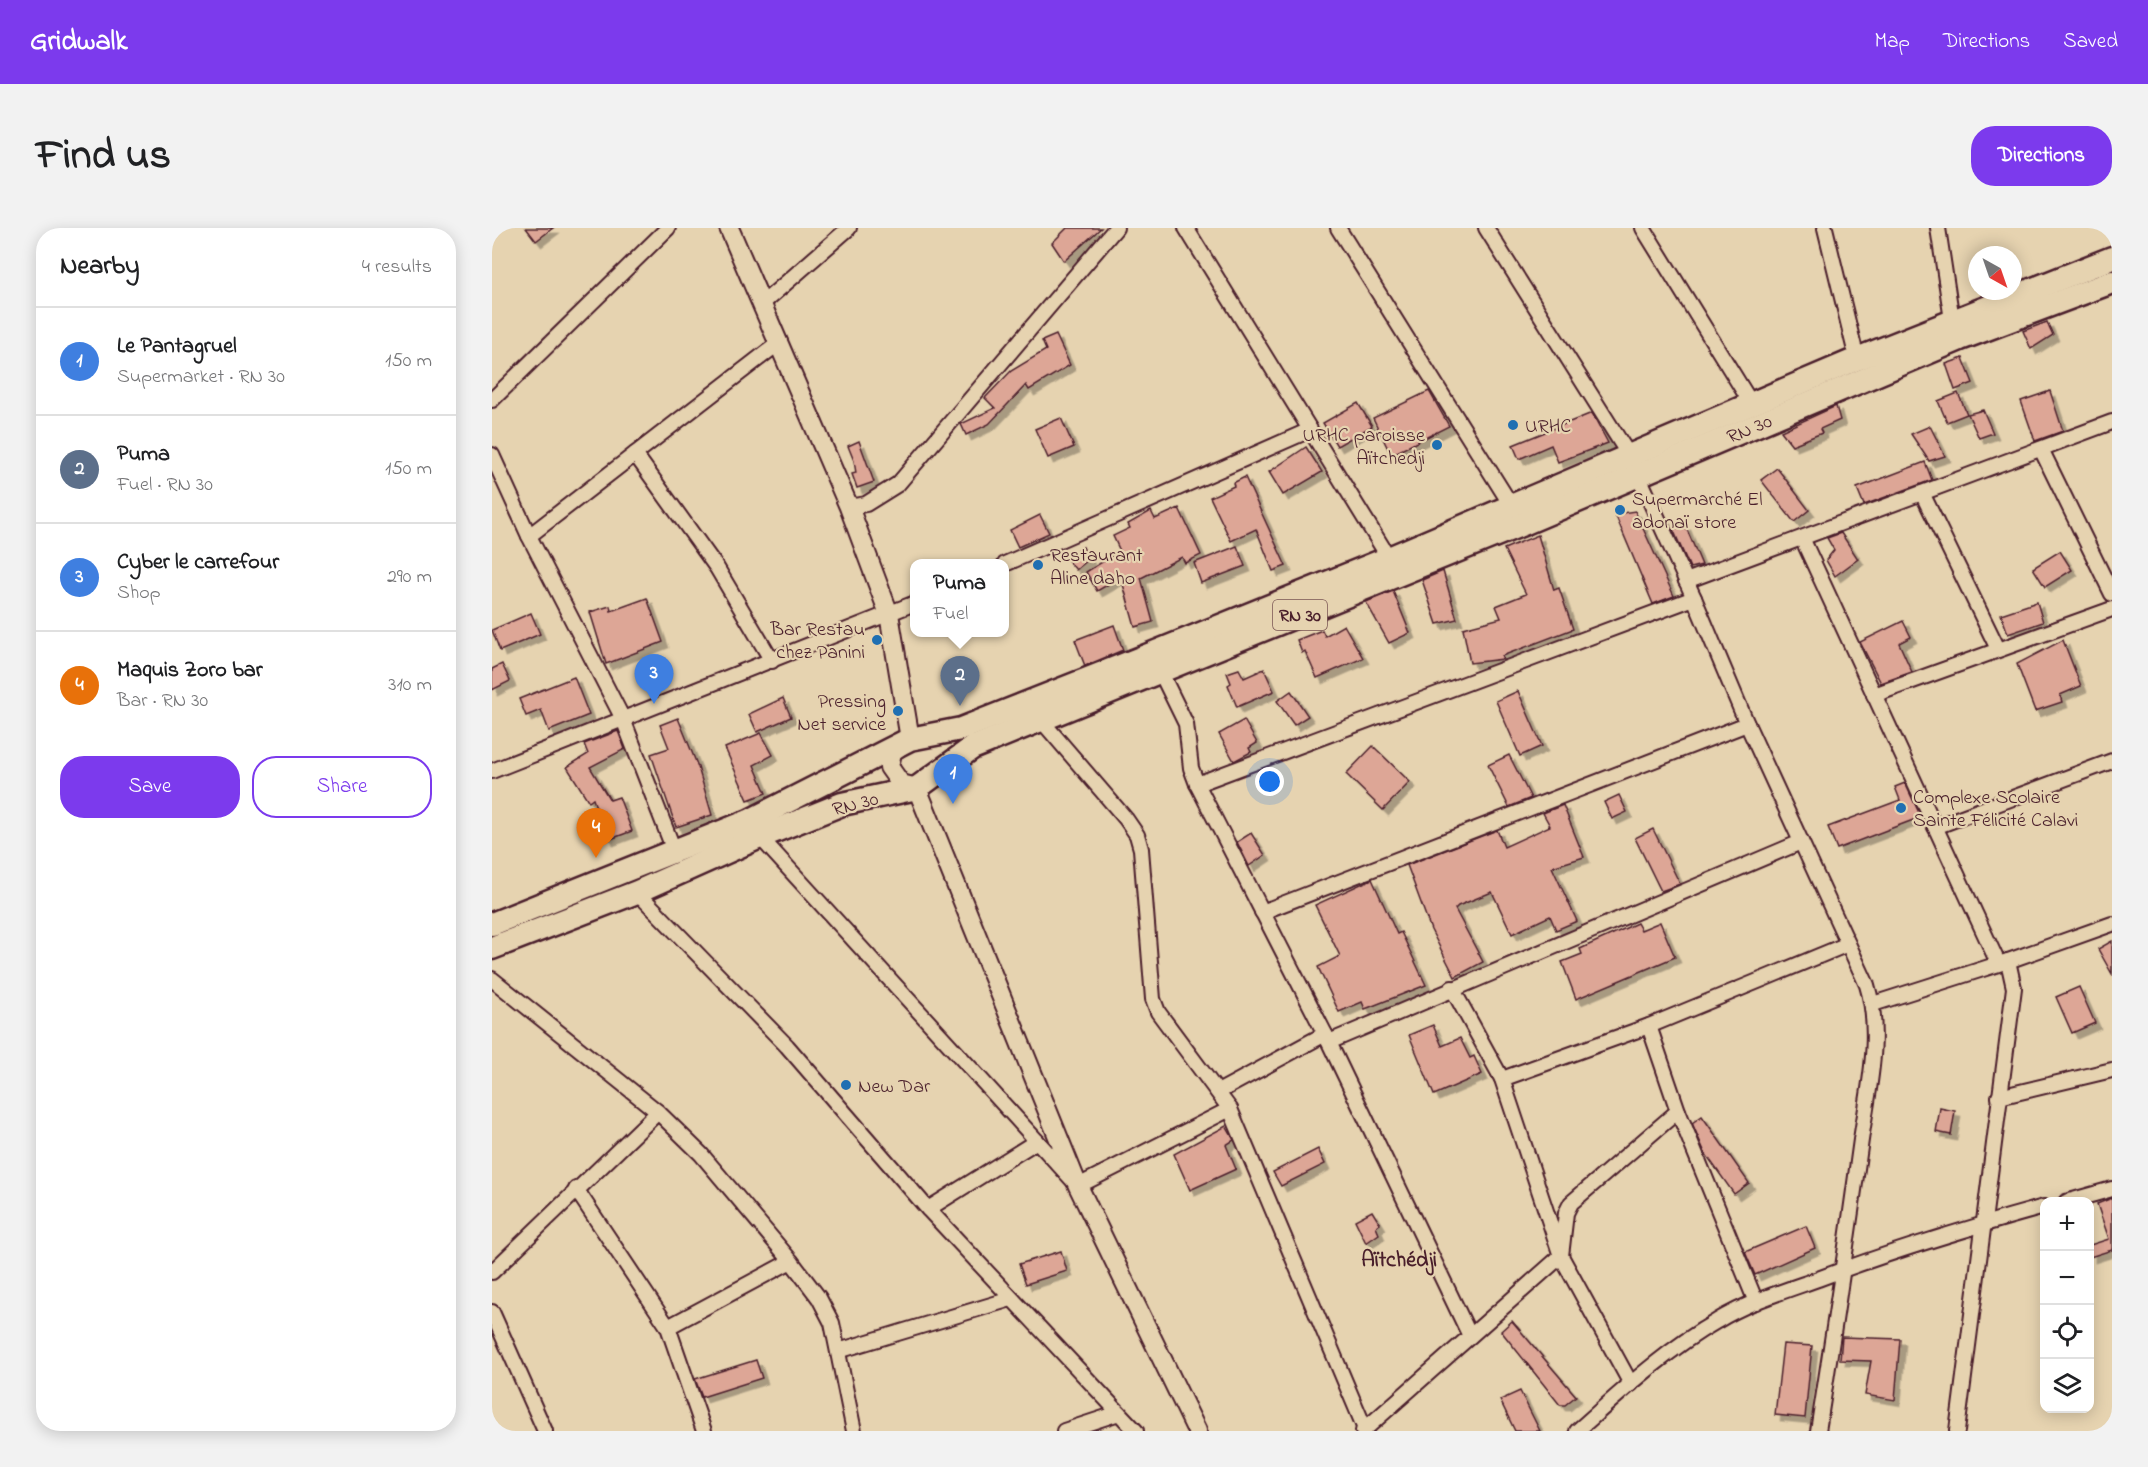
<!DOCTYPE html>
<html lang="en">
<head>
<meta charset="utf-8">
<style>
  body { margin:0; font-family:"Indie Flower",sans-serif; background:#f2f2f2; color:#202124 }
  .controls { position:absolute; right:18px; bottom:18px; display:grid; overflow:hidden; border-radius:12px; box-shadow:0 3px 15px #0003 }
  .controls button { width:54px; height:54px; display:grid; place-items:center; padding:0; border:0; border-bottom:2px solid #e0e0e0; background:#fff; color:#202124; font:30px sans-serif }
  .compass { position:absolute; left:1476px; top:18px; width:54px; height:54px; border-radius:50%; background:#fff; box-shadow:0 3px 15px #0003; rotate:140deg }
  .you { position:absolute; left:778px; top:554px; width:21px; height:21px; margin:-15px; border:4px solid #fff; border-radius:50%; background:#1a73e8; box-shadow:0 0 0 9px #1a73e833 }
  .badge { display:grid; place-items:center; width:39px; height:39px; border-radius:50%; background:#7c3aed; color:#fff; font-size:20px; font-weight:700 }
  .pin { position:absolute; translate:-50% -50px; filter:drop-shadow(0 2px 3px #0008) }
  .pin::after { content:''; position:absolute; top:32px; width:21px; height:18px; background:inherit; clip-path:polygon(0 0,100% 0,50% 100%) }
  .popup { position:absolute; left:418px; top:331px; width:99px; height:78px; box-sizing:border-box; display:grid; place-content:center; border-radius:12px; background:#fff; filter:drop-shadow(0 2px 4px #0005); font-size:20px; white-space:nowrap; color:#757577 }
  .popup b { font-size:22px; color:#202124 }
  .popup::after { content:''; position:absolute; left:50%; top:100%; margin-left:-12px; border:12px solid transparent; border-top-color:#fff }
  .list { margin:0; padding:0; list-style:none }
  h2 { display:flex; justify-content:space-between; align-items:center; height:78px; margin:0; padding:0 24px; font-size:26px }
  h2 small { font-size:20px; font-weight:400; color:#757577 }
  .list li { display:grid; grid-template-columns:39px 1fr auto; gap:18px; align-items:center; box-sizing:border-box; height:108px; padding:0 24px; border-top:2px solid #e0e0e0 }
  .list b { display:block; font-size:22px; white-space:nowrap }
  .list p { margin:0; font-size:20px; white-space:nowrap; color:#757577 }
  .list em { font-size:20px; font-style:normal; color:#757577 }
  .actions { display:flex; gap:12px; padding:18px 24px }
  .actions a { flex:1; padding:14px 0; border:2px solid #7c3aed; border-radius:24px; text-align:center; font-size:21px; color:#7c3aed }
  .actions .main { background:#7c3aed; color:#fff }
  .icon { flex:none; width:33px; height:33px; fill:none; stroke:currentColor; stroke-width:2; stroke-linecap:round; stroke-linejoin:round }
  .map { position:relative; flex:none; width:1620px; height:1203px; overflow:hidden; border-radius:24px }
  header { display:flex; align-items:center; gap:36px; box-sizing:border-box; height:84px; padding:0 30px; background:#7c3aed; color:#fff }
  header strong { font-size:28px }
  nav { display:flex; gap:33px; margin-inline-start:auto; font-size:21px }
  .intro { display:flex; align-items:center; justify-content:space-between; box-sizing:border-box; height:144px; padding:0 36px }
  h1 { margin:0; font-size:42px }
  .button { padding:15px 27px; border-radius:24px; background:#7c3aed; color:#fff; font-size:21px; font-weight:700 }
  main { display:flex; gap:36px; padding:0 36px }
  aside { flex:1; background:#fff; border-radius:24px; box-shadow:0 3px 15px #0003 }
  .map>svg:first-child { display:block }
  .building { fill:#dda696; stroke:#4a1f2b; stroke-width:1.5; filter:url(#shadow) }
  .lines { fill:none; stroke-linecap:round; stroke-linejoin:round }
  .minor-casing { stroke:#4a1f2b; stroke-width:18 }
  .tertiary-casing { stroke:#4a1f2b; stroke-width:22 }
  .primary-casing { stroke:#4a1f2b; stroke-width:27 }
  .minor { stroke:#e6d3b0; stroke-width:14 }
  .tertiary { stroke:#e6d3b0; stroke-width:18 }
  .primary { stroke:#e6d3b0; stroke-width:22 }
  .poi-dot { fill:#1f6fb2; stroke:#e6d3b0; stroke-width:2 }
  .labels { text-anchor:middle; stroke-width:4.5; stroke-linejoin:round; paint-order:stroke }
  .shield { fill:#e6d3b0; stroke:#795553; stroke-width:1.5 }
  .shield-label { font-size:18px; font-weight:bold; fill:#4a1f2b }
  .poi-label { font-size:20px; fill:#4a1f2b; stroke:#e6d3b0; text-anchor:start }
  .street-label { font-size:20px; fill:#4a1f2b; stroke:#e6d3b0 }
  .quarter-label { font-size:22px; font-weight:bold; fill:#4a1f2b; stroke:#e6d3b0 }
</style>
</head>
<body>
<header>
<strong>Gridwalk</strong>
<nav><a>Map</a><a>Directions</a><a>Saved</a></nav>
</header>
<div class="intro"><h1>Find us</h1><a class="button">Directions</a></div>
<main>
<aside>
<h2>Nearby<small>4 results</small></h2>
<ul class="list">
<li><span class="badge" style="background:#3f7fe0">1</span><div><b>Le Pantagruel</b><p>Supermarket · RN 30</p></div><em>150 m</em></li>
<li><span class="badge" style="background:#5c6f8a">2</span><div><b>Puma</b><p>Fuel · RN 30</p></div><em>150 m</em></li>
<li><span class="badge" style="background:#3f7fe0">3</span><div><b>Cyber le carrefour</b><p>Shop</p></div><em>290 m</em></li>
<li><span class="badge" style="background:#e8710a">4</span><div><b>Maquis Zoro bar</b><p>Bar · RN 30</p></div><em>310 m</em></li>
</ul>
<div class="actions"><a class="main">Save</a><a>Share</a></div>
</aside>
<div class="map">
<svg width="1620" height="1203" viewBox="0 0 1620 1203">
  <defs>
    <filter id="shadow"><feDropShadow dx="5.5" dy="5.5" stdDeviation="0" flood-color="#0004"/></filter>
  </defs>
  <rect width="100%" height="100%" fill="#e6d3b0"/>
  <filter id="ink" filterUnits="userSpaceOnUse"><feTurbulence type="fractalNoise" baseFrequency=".0167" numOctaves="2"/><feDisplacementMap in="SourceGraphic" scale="12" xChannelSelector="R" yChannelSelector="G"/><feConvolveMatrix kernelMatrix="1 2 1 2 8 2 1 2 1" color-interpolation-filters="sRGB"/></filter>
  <g filter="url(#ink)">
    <g class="building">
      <path d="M34,0h27l-17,13z"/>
      <path d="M575,0h34l-37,33 -12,-18z"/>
      <path d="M1555,94l6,13 -22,14 -8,-18z"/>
      <path d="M564,107l14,30 -41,25 -3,-5 -37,39 -23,11 -5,-11 34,-16 -10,-10 26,-27 35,-21 -4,-9z"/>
      <path d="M1471,130l10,25 -18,7 -9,-26z"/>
      <path d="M937,163l20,35 -58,29 -18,-37z"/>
      <path d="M1558,163l13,40 -28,10 -14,-40z"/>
      <path d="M1466,165l9,21 -20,8 -9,-21z"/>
      <path d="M866,175l14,23 -35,20 -14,-23z"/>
      <path d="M1344,178l4,14 -20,9 2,4 -30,12 -11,-14z"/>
      <path d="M1491,182l10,23 -14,5 -11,-24z"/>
      <path d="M1100,185l16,30 -50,19 -7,-17 -32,14 -6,-14z"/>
      <path d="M569,190l13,29 -26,11 -13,-29z"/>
      <path d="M1438,198l15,30 -16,5 -18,-27z"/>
      <path d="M367,213l15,41 -17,6 -5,-14 4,-1 -2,-12 -6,-15z"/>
      <path d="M814,219l16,25 -39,23 -14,-23z"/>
      <path d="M1433,234l7,18 -68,25 -7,-17z"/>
      <path d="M1285,240l32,42 -15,12 -33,-42z"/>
      <path d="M753,249l41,89 -13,5 -17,-42 -25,12 -21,-44 24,-11 -1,-3z"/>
      <path d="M687,280l22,47 -16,8 -3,-6 -41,21 12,44 -18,5 -14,-50 -24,14 -11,-19 34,-21 -7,-15 17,-8 -2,-4 23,-13 4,8z"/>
      <path d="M1143,283l39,85 -21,8 -38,-90z"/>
      <path d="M548,287l9,18 -31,14 -8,-17z"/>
      <path d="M1193,297l17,40 -12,3 -17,-39z"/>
      <path d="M1349,305l17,26 -23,17 -9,-16 8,-10 -7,-12z"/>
      <path d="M1046,307l16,55 5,-2 14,41 -71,27 1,3 -33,4 -7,-35 38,-10 -5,-12 30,-12 -22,-45z"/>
      <path d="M745,318l8,20 -44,17 -7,-20z"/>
      <path d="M591,319l6,12 -13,11 -9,-11z"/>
      <path d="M1568,323l12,19 -27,17 -12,-19z"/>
      <path d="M951,343l14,48 -20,5 -15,-44z"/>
      <path d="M901,363l17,42 -21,10 -23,-41z"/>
      <path d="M155,370l16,44 -57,22 -16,-52 20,-6 1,5z"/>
      <path d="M1545,374l6,20 -35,12 -7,-20z"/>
      <path d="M39,385l9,21 -40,17 -8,-21z"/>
      <path d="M1411,393l8,16 -12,6 13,29 -31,11 -21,-41z"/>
      <path d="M622,397l9,25 -38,16 -10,-26z"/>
      <path d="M852,397l19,33 -46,20 -12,-27 -3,2 -5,-13 25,-10 3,6z"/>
      <path d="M1571,412l18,46 -21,9 2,7 -27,9 -18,-47z"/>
      <path d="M10,436l8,17 -18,9v-21z"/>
      <path d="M747,441l5,9 20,-9 10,22 -37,16 -9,-22 3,-2 -4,-10z"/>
      <path d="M82,449l15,38 -40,16 -8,-21 -15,6 -7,-17z"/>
      <path d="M799,463l17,25 -14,9 -17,-24z"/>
      <path d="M1026,463l24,55 -22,10 -24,-55z"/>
      <path d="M291,470l8,19 -34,15 -8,-18z"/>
      <path d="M186,490l20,49 14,48 -36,12 -25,-73 18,-6 -9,-23z"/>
      <path d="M752,492l13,23 -8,5 2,4 -17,9 -15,-27z"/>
      <path d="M126,503l7,18 -35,18 20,33 9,-3 13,34 -24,9 -15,-41 -4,3 -22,-35 21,-13 -4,-10z"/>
      <path d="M269,505l12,22 -19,10 12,28 -18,7 -23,-52z"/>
      <path d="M881,518l37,36 -27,28 -37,-36z"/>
      <path d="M1017,527l22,43 -22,9 -21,-42z"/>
      <path d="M1413,555l16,34 -84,32 -9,-22 72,-27 -5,-13z"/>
      <path d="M1127,567l8,17 -15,7 -8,-17z"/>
      <path d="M1071,577l21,52 -32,10 25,54 -21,9 -6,-14 -38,18 -20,-42 -34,14 -3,3 28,53 -28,15 -24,-47 -24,-65 90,-35 7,17 46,-21 -7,-13z"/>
      <path d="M1161,601l27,55 -19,7 -26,-53z"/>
      <path d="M759,605l14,22 -16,11 -12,-24z"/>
      <path d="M880,651l25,55 4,-2 25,53 -61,24 -3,-7 -23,10 -21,-45 22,-11 -25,-51z"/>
      <path d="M1168,694l15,35 -99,42 -14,-37 20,-8 -2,-5 57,-26 4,7z"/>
      <path d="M1620,713v33l-14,-25z"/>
      <path d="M1587,759l16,36 -23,10 -16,-36z"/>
      <path d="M941,797l9,21 18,-8 10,20 4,-2 8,18 -48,21 -25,-60z"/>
      <path d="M1448,880l15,3 -4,24 -15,-3z"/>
      <path d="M1210,888l47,67 -15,11 -29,-41 -13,-30z"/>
      <path d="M734,898l8,14 -8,5 10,24 -46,21 -16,-36z"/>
      <path d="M826,921l7,15 -44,22 -8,-14z"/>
      <path d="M1620,970v52l-22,7v-12l19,-6 -12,-35z"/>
      <path d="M880,983l8,13 -4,3 3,7 -13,9 -11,-23z"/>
      <path d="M1314,998l9,22 -60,27 -10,-23z"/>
      <path d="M569,1023l6,20 -41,13 -7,-20z"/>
      <path d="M1020,1093l64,75 -11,9h-5l-59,-74z"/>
      <path d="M1350,1109l58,2 -5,61 -30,-5 6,-34 -31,-1z"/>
      <path d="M1291,1116l29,2 -7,72 -30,-3z"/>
      <path d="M264,1132l6,18 -60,19 -7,-18z"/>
      <path d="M1028,1163l20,40h-25l-15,-31z"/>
    </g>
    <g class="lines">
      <defs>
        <g id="minor">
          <path d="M694,0l203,330"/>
          <path d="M846,0l173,277"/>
          <path d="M994,0l144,229 64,141 53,126 120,261c16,52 0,109 -7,162 -13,95 -27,189 -42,284"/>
          <path d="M1151,0l108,175"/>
          <path d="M1333,0l32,131"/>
          <path d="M1446,0l14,92"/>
          <path d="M271,75l86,-75"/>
          <path d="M0,172l176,-172"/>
          <path d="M1549,221l71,145"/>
          <path d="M143,226l82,114 55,93"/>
          <path d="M0,227l37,81 94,183 52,134"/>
          <path d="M1430,265l76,156"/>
          <path d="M357,279l17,-3 32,-20 218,-256"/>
          <path d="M37,308l251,-194"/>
          <path d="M1310,310l196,425"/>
          <path d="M513,336l305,-134"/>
          <path d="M1194,353l426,-159"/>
          <path d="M668,443l26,53 5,44 6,16 128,250 145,302"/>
          <path d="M1382,467l238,-86"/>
          <path d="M549,492l85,99 11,16 4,14 12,150 5,13 72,97 135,320"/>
          <path d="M0,543l423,-168"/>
          <path d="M705,556l497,-186"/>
          <path d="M1443,599l177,-66"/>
          <path d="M268,609l318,349 152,-77"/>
          <path d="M145,664l150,154 141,163 208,222"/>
          <path d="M770,684l485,-188"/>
          <path d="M0,751l166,133 43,42 90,107 28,37 13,25 22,108"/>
          <path d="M960,760l50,91 59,177 70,128"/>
          <path d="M1381,776l135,-43 104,-37"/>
          <path d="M1157,798l29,85 78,191"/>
          <path d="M837,814l472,-200"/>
          <path d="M1010,851l147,-53 199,-82"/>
          <path d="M726,864l107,-58"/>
          <path d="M1507,869l113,-27"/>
          <path d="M84,961l92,138 36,104"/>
          <path d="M1574,974l46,-13"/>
          <path d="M436,981l109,-68"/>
          <path d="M0,1044l166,-160"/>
          <path d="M0,1084l53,119"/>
          <path d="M176,1099l123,-66"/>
          <path d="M346,1123l173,-52"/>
          <path d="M572,1203l55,-18"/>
          <path d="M871,1203l198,-175 5,-43 5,-10 107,-92"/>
          <path d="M1085,1203c44,-39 89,-81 140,-110 31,-19 67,-30 101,-42 74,-28 150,-51 226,-72"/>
          <path d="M1465,1203l57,-443 -6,-27"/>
        </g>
        <path id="tertiary" d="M237,0l120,279 40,107 21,125 -18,13 -3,15 12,17 16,4 161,398 119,245"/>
        <g id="primary">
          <path d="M0,696l257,-103 161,-82 51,-10 190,-75 238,-96 468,-199 255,-101"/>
          <path d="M0,720l145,-56 123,-55 82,-33 75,-16 55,-40 551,-224 437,-185 152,-57"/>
        </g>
      </defs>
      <use href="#minor" class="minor-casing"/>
      <use href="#tertiary" class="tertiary-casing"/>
      <use href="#primary" class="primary-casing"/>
      <use href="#minor" class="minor"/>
      <use href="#tertiary" class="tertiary"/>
      <use href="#primary" class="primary"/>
    </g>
  </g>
  <g class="poi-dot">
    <circle cx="1021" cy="197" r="6"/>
    <circle cx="945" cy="217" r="6"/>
    <circle cx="1128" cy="282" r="6"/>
    <circle cx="546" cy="337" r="6"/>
    <circle cx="385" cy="412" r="6"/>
    <circle cx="406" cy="483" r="6"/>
    <circle cx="1409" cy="580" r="6"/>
    <circle cx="354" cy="857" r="6"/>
  </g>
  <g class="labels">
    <rect class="shield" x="781" y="372" width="54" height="30" rx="4.5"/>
    <g class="shield-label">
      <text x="808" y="393">RN 30</text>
    </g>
    <g class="poi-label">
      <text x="1033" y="204">URHC</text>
      <text x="933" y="213" text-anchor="end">URHC paroisse<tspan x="933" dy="23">Aïtchedji</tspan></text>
      <text x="1140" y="277">Supermarché El<tspan x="1140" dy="23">adonaï store</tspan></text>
      <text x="558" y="333">Restaurant<tspan x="558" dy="23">Aline daho</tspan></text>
      <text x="373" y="407" text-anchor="end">Bar Restau<tspan x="373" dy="23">chez Panini</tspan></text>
      <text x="394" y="479" text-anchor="end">Pressing<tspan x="394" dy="23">Net service</tspan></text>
      <text x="1421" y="575">Complexe Scolaire<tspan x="1421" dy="23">Sainte Félicité Calavi</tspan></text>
      <text x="366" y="864">New Dar</text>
    </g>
    <g class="street-label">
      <text transform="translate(1257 200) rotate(-23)" y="7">RN 30</text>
      <text transform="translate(363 575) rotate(-15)" y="7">RN 30</text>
    </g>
    <g class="quarter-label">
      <text x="907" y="1038">Aïtchédji</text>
    </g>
  </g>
</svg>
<div class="controls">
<button>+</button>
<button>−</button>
<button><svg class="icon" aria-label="locate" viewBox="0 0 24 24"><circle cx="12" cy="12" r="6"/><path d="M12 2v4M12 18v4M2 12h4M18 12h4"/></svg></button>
<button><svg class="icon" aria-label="layers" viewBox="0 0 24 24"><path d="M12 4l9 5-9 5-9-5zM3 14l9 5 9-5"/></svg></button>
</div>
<svg class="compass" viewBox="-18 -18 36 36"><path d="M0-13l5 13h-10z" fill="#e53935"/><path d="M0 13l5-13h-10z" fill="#757577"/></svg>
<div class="you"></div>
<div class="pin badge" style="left:461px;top:576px;background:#3f7fe0">1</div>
<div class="pin badge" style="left:468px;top:478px;background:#5c6f8a">2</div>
<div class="popup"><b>Puma</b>Fuel</div>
<div class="pin badge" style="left:162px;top:476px;background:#3f7fe0">3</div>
<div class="pin badge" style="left:104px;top:630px;background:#e8710a">4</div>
</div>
</main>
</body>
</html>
